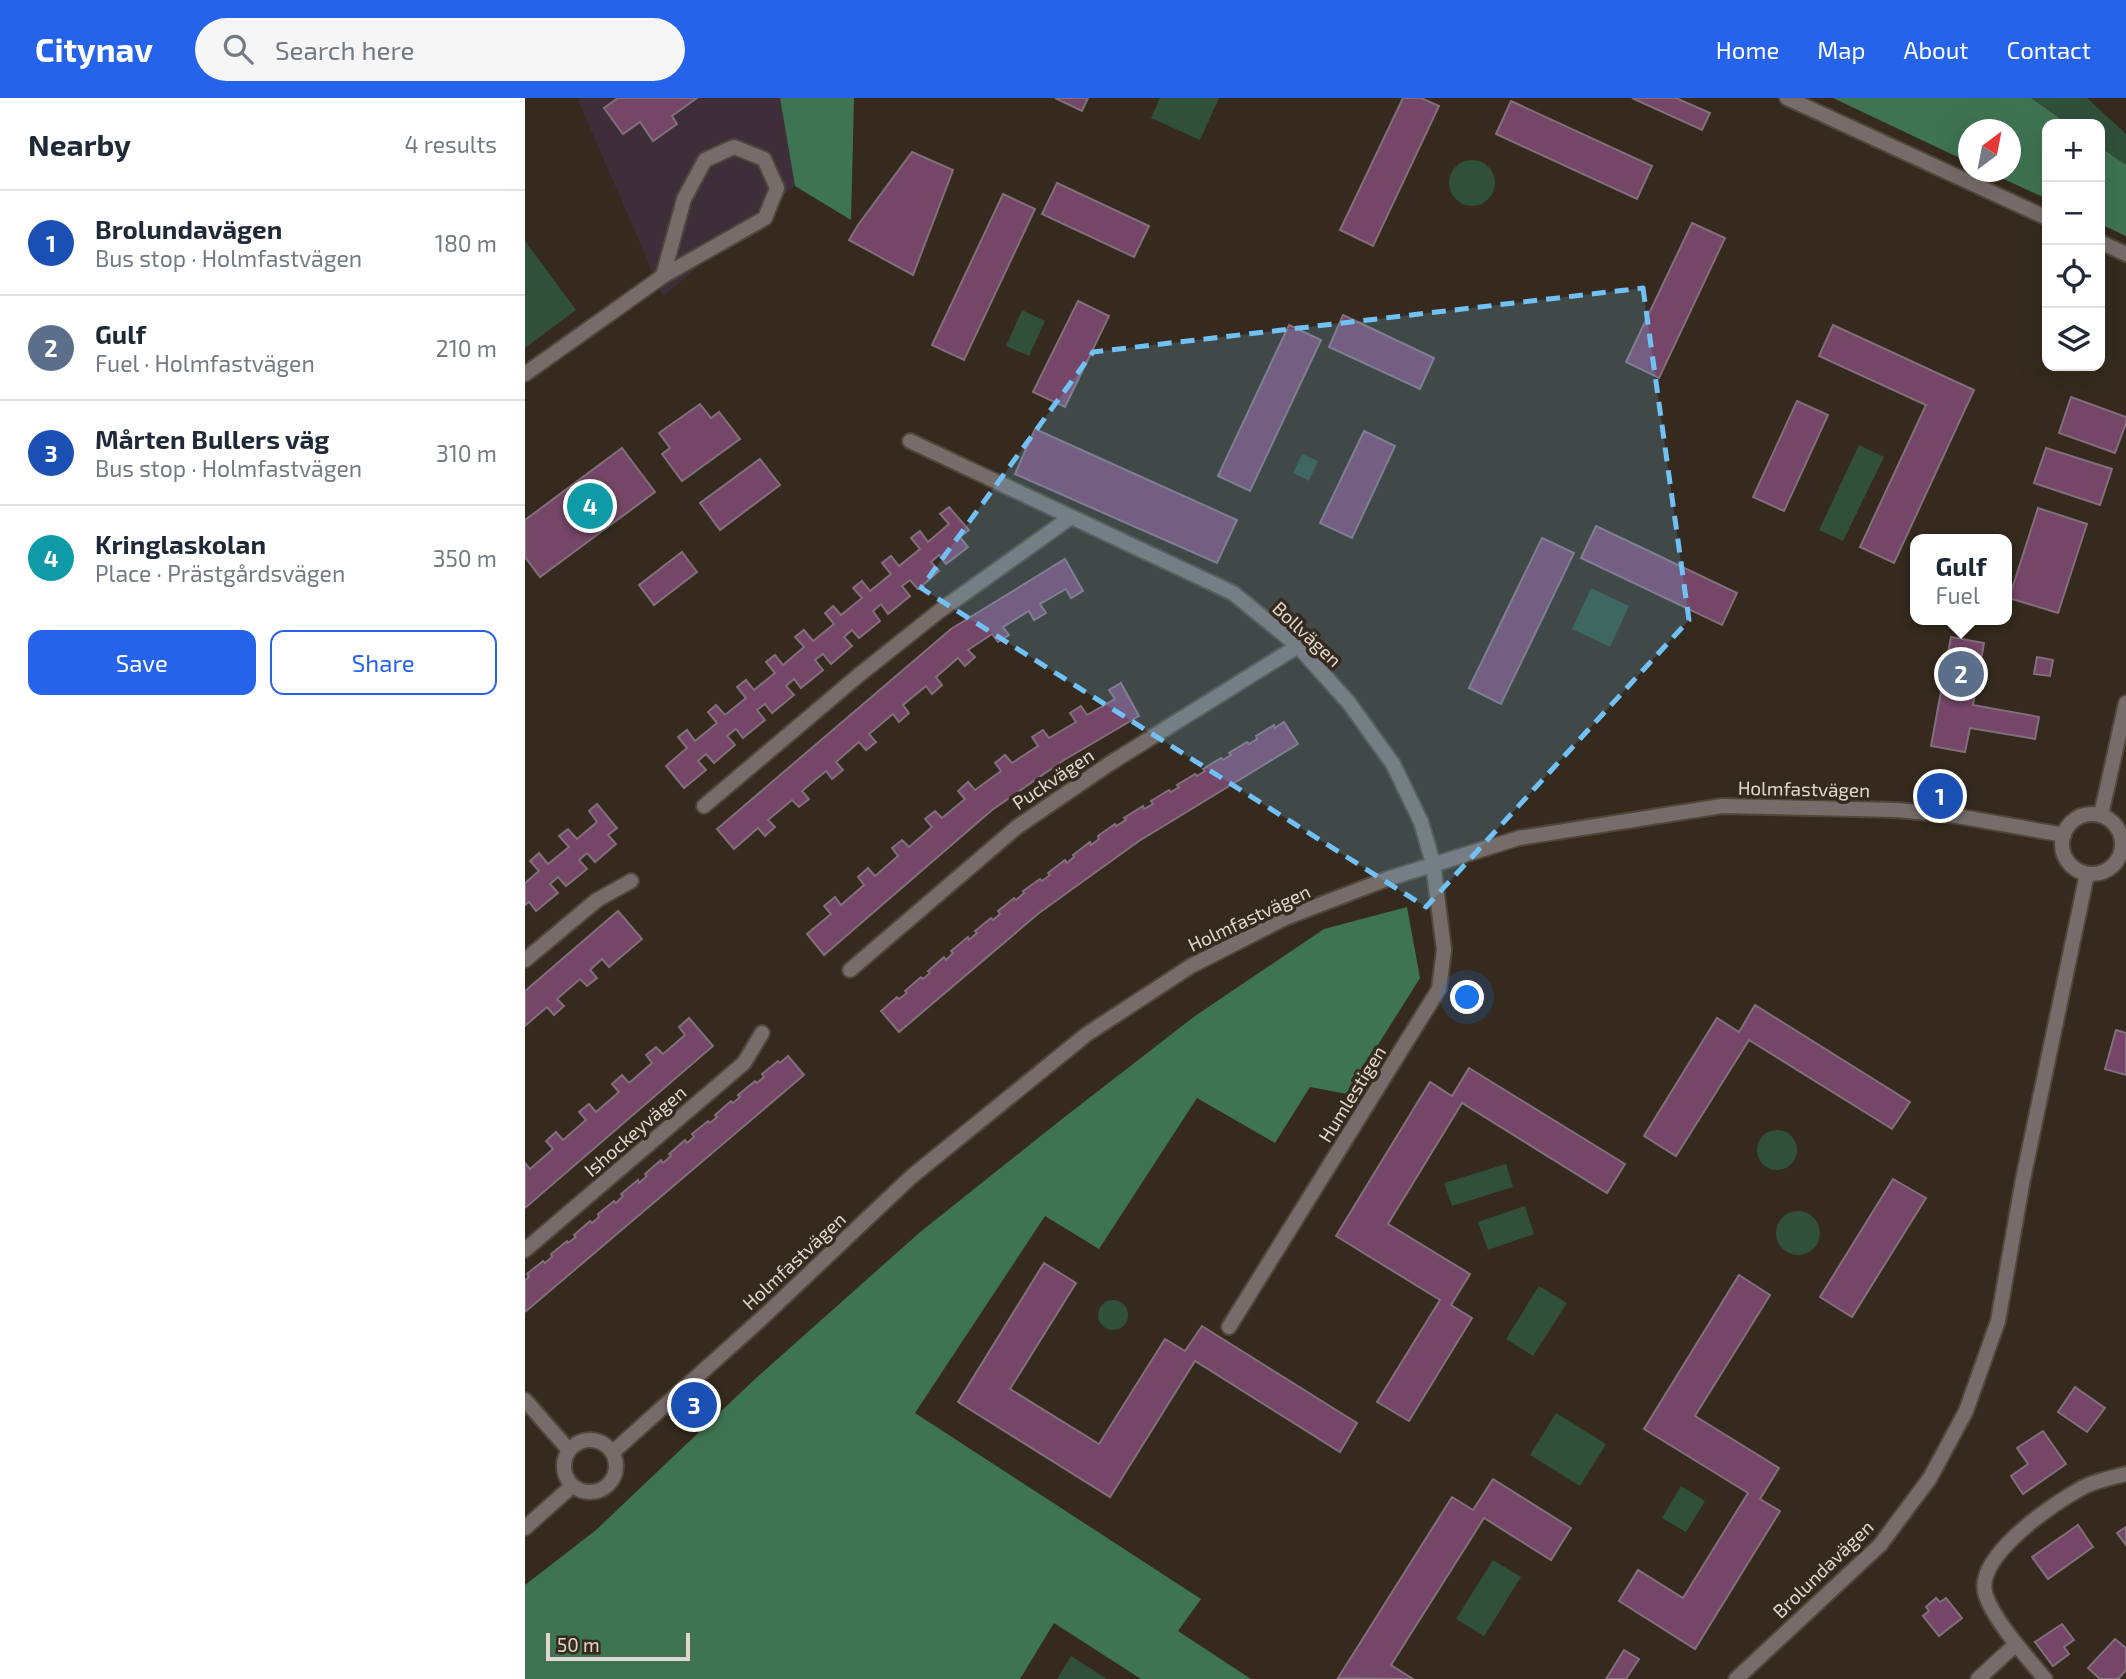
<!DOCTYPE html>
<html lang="en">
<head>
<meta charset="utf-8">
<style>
  body { margin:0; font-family:"Exo 2",sans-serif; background:#f6f6f7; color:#1f2937 }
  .controls { position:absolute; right:21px; top:21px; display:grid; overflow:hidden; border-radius:14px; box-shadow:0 7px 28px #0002 }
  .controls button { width:63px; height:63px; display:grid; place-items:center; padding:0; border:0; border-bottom:2px solid #e0e1e3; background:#fff; color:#1f2937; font:35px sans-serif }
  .compass { position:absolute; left:1433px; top:21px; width:63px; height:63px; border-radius:50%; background:#fff; box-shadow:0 7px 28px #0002; rotate:32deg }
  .scale { position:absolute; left:21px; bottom:18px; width:144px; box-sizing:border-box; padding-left:7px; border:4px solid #e0d8d0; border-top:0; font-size:19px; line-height:24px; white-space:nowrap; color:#e0d8d0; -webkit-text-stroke:5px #352a1d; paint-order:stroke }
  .you { position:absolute; left:943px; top:900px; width:24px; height:24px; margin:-18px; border:5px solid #fff; border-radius:50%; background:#1a73e8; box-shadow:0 0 0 10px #1a73e833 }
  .badge { display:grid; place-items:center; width:46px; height:46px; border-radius:50%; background:#2563eb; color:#fff; font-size:23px; font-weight:700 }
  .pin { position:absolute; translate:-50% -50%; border:4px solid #fff; box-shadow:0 2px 7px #0006 }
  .popup { position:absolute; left:1385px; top:436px; width:102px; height:91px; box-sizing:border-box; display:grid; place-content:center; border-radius:14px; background:#fff; filter:drop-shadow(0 2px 5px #0005); font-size:23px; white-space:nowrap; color:#747a83 }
  .popup b { font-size:26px; color:#1f2937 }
  .popup::after { content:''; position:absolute; left:50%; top:100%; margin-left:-14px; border:14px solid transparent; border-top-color:#fff }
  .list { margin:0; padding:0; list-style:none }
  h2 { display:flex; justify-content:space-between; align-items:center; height:91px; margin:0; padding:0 28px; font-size:30px }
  h2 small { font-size:23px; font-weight:400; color:#747a83 }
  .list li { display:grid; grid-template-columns:46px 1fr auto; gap:21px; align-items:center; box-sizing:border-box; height:105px; padding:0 28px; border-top:2px solid #e0e1e3 }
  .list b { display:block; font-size:26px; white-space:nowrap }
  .list p { margin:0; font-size:23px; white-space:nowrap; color:#747a83 }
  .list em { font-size:23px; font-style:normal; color:#747a83 }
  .actions { display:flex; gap:14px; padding:21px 28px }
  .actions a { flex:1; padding:16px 0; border:2px solid #2563eb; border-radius:14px; text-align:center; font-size:24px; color:#2563eb }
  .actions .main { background:#2563eb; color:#fff }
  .icon { flex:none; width:38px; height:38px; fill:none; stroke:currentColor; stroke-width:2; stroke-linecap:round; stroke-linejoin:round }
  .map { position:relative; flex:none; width:1601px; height:1581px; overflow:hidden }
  header { display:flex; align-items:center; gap:42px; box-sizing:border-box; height:98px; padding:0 35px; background:#2563eb; color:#fff }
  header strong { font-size:33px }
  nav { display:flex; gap:38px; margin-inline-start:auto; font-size:24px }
  .search { width:490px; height:63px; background:#f6f6f7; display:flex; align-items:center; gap:18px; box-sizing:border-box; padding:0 24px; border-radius:38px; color:#747a83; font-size:26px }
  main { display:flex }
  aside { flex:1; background:#fff }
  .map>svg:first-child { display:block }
  .industrial { fill:#3d2e3a }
  .green { fill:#31503c }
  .forest { fill:#3f7452 }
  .building { fill:#754667; stroke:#816f7b; stroke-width:2 }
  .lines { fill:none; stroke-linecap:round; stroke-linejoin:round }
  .minor-casing { stroke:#50463a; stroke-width:18 }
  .tertiary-casing { stroke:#50463a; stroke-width:18 }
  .minor { stroke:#766c6a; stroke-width:14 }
  .tertiary { stroke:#766c6a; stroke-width:14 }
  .marked { fill:#72c1f5; fill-opacity:0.2; stroke:#72c1f5; stroke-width:5; stroke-dasharray:14 9; stroke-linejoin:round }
  .labels { text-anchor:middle; stroke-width:7; stroke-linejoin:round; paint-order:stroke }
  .street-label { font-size:19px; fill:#e0d8d0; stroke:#352a1d }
</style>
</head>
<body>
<header>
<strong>Citynav</strong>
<div class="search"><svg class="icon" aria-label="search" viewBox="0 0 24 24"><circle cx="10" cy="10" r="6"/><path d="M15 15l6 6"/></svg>Search here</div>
<nav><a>Home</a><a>Map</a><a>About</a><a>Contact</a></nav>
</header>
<main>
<aside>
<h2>Nearby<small>4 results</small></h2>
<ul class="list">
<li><span class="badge" style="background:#1a4fb4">1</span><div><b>Brolundavägen</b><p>Bus stop · Holmfastvägen</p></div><em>180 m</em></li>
<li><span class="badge" style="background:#5c6f8a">2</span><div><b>Gulf</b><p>Fuel · Holmfastvägen</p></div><em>210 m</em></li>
<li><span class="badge" style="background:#1a4fb4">3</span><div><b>Mårten Bullers väg</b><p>Bus stop · Holmfastvägen</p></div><em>310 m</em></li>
<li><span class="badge" style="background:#0f9aa8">4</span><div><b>Kringlaskolan</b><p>Place · Prästgårdsvägen</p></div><em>350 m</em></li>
</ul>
<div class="actions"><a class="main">Save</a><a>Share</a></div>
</aside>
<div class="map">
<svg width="1601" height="1581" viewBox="0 0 1601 1581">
  <rect width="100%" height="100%" fill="#352a1d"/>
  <path class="industrial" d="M55,0h200l15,88 -132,110 -85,-196z"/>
  <g class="green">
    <path d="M635,0h59l-19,42 -49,-22z"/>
    <path d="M1506,0h56l39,36v31l-26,-18v-23h-32z"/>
    <circle cx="947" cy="85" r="23"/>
    <path d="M0,143l51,69 -51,38z"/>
    <path d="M497,212l23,11 -16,35 -23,-10z"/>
    <path d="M1334,347l25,12 -41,84 -24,-11z"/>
    <path d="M777,356l16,7 -9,20 -16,-8z"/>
    <path d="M1066,490l38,18 -19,41 -38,-18z"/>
    <circle cx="1252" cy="1052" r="20"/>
    <path d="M981,1066l7,23 -61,19 -8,-23z"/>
    <path d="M1000,1108l9,28 -46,16 -10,-28z"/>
    <circle cx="1273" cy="1135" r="22"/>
    <path d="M1014,1188l28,17 -34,53 -27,-17z"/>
    <circle cx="588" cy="1217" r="15"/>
    <path d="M1031,1315l50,31 -26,42 -50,-31z"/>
    <path d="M1156,1388l24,15 -19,31 -24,-14z"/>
    <path d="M968,1462l28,17 -37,59 -28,-17z"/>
    <path d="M546,1558l36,23h-50z"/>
  </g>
  <g class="forest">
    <path d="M255,0h74l-3,122 -56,-34z"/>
    <path d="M1308,0h198l37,26h-21v75l-58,-27h22v-42h-42l-1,32z"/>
    <path d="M1575,49l26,18v71l-26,-12z"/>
    <path d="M882,809l13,71 -73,116 -37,-7 -35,56 -78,-45 -98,151 -54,-33 -130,197 286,186 -23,32 73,48h-110l-87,-56 -34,56h-495v-94l71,-55 159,-151 164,-146 143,-114 133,-103 129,-87z"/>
  </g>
  <g class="building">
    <path d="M93,0h79l-25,18 5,8 -24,17 -13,-19 -17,12 -19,-26z"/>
    <path d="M530,0h33l-6,13z"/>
    <path d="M878,0h18l18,8 -66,140 -33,-16z"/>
    <path d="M1107,0h44l34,15 -8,17z"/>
    <path d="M986,3l141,65 -15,33 -141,-65z"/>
    <path d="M387,54l41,18 -40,105 -64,-35 9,-15z"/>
    <path d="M532,85l92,43 -15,31 -92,-43z"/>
    <path d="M478,96l32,15 -71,151 -32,-15z"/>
    <path d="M1167,125l33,15 -66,140 -33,-16z"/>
    <path d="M553,203l31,15 -44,91 -32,-15z"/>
    <path d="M818,217l91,43 -14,31 -91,-42z"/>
    <path d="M764,227l32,15 -71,151 -32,-15z"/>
    <path d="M1308,227l141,65 -80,173 -34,-16 66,-142 -107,-49z"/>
    <path d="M1546,299l55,20v6l-11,30 -56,-20z"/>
    <path d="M1272,303l31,14 -44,96 -31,-14z"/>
    <path d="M175,306l11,14 8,-6 21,27 -58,42 -20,-27 8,-6 -11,-15z"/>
    <path d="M510,331l202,91 -20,43 -202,-89z"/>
    <path d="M839,333l31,15 -43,92 -32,-15z"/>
    <path d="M97,350l33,44 -115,85 -15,-20v-37z"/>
    <path d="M1521,350l66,21 -12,36 -66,-22z"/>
    <path d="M235,361l20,26 -60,45 -20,-27z"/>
    <path d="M424,409l20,23 -9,7 8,10 -22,17 -7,-9 -8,7 8,9 -21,18 -8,-9 -8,6 8,10 -22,18 -7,-10 -8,7 7,10 -21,17 -7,-8 -8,7 8,9 -21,18 -8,-10 -8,6 8,10 -22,18 -7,-9 -8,7 8,9 -22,18 -7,-9 -8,6 8,10 -22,18 -7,-9 -9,7 8,9 -21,18 -8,-9 -8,7 8,9 -22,18 -18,-22 21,-18 -9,-11 9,-7 8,11 22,-18 -9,-11 8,-7 9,10 21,-17 -9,-11 9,-7 8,10 21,-17 -9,-11 9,-7 8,10 21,-18 -9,-10 9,-7 9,11 21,-17 -9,-11 8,-7 8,9 21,-17 -9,-10 9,-7 8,10 21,-17 -9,-11 9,-7 8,10 21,-17 -9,-11 9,-7 8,11 21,-18 -9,-10z"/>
    <path d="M1513,410l49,16 -29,89 -49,-15z"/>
    <path d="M1071,428l141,67 -15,32 -141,-67z"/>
    <path d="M1017,440l32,15 -73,151 -32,-16z"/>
    <path d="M157,454l15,20 -43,33 -15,-20z"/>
    <path d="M540,461l18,32 -12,7 -5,-9 -26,15 6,9 -12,7 -5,-9 -26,16 6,8 -11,7 -6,-8 -24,16 7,7 -10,9 -7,-8 -22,19 6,8 -10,9 -6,-8 -23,19 6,8 -10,9 -6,-8 -24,20 7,8 -10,8 -7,-8 -23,20 7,8 -11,9 -6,-8 -24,20 7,8 -10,8 -7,-7 -24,20 7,7 -10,9 -7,-8 -24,21 -17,-20 234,-200z"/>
    <path d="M1426,539l33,6 -11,62 66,12 -4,22 -65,-11 -5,24 -34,-6z"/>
    <path d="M1512,559l16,3 -3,16 -16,-2z"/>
    <path d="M596,585l18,33 -75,44 -72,50 -168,145 -17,-21 24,-20 -7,-8 11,-9 6,8 23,-20 -6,-8 10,-9 7,8 23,-20 -6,-8 10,-8 7,7 23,-20 -7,-8 10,-8 7,7 23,-19 -7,-8 10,-9 7,8 26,-19 -6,-8 10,-8 7,8 26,-17 -6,-9 11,-7 6,8 27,-16 -6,-9 11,-7 6,9 28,-16 -6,-9z"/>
    <path d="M759,624l14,22 -159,97 -100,72 -140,119 -18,-21 16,-14 2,2 8,-6 -2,-2 16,-14 2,2 7,-6 -2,-2 16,-14 2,3 7,-7 -2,-2 17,-14 1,3 8,-7 -2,-2 16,-13 2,2 7,-6 -2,-3 16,-13 2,2 8,-7 -1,-2 17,-12 2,2 8,-6 -2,-2 17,-13 2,3 7,-6 -1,-2 17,-13 1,3 8,-6 -1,-3 17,-12 1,2 10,-6 -2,-2 19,-12 1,3 9,-5 -2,-3 18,-11 2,2 8,-5 -2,-2 18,-11 2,2 8,-5 -2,-2 18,-11 2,2 8,-5 -2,-2 18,-11 2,2 8,-5 -1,-3 18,-11 1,3z"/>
    <path d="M72,706l20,24 -9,7 8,9 -21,18 -8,-9 -8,7 8,9 -21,17 -8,-9 -8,7 8,9 -22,18 -7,-9 -4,3v-22l14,-12 -9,-10 9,-8 9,11 21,-17 -10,-11 9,-7 9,10 20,-17 -8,-11z"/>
    <path d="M93,813l24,28 -33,28 -7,-8 -12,11 7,8 -10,8 -7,-7 -23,20 7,7 -10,9 -7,-8 -22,19v-35z"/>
    <path d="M1230,907l155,97 -18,27 -143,-89 -73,116 -32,-20 73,-118 22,14z"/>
    <path d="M164,920l24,28 -188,162v-45l5,6 23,-20 -7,-8 10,-9 7,8 23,-20 -7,-8 10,-8 7,8 23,-20 -7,-8 10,-9 7,8 23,-20 -6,-8 10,-8 7,7 22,-19 -6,-8z"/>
    <path d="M1591,932l10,3v42l-21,-6z"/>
    <path d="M263,958l16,19 -279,237v-32l4,-3 -2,-3 16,-13 2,2 7,-6 -1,-3 16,-13 1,2 8,-6 -2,-2 16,-14 2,2 7,-6 -1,-3 16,-13 2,2 7,-7 -2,-2 17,-14 1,3 8,-7 -2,-2 16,-14 2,3 8,-7 -2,-2 16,-14 2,3 7,-6 -2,-3 16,-13 2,2 7,-6 -2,-2 16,-14 2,2 7,-6 -2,-2 17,-14 2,2 7,-6 -2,-3 16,-13 2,2z"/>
    <path d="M944,970l156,96 -18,29 -145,-90 -74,121 82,50 -19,31 21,13 -63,103 -32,-19 63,-102 -104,-64 94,-154 22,14z"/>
    <path d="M1368,1081l33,19 -74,119 -32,-20z"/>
    <path d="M519,1165l32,20 -66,106 89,55 66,-105 20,12 17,-25 155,97 -17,29 -145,-91 -85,136 -152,-95z"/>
    <path d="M1214,1177l31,20 -75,121 84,52 -19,31 20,12 -85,138 -76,-48 19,-31 45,28 65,-105 -104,-64z"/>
    <path d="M1550,1289l30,21 -18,24 -29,-20z"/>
    <path d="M1518,1333l23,33 -43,30 -12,-18 17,-12 -11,-16z"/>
    <path d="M968,1381l78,49 -20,32 -67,-42 -93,147 22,14 -75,-1 114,-181 21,13z"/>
    <path d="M1553,1427l15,22 -45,32 -16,-22z"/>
    <path d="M1601,1429v18l-9,-12z"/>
    <path d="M1411,1500l4,4 6,-4 16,20 -23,18 -16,-20 6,-5 -3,-4z"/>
    <path d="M1537,1526l12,16 -10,7 5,7 -16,12 -18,-24z"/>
    <path d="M1590,1541l11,9v22l-8,9h-18l-12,-11z"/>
    <path d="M1099,1552l15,9 -13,20h-20z"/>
  </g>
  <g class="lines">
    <defs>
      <g id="minor">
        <path d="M1262,0l260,120"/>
        <path d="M1575,144l26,12"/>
        <path d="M0,276l138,-98 102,-58 12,-30 -13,-29 -30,-12 -29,13 -21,39 -21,77"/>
        <path d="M385,343l323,152 65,53 51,57 44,61 28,58 12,41 11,87 -5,39 -210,338"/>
        <path d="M179,708l155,-131 79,-63 133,-95"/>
        <path d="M0,862l72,-60 34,-19"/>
        <path d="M325,872l167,-143 92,-63 189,-118"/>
        <path d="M0,1152l219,-187 18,-30"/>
        <path d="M0,1302l43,49"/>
        <path d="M1211,1581l144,-134 50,-67 36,-67 32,-90 25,-142 64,-305"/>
        <path d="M1453,1581l38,-35"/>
        <path d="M1520,1581c-18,-22 -50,-57 -59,-83 -14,-38 66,-91 94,-107 13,-8 31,-11 46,-15"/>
      </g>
      <g id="tertiary">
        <circle cx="1567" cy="746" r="30"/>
        <path d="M1576,717l25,-112"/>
        <circle cx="65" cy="1368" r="26"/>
        <path d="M88,1354l148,-133 150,-142 176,-143 104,-68 94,-48 102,-39 132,-41 203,-32 175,4 60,6 107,19"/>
        <path d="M0,1430l47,-42"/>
      </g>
    </defs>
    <use href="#minor" class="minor-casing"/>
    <use href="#tertiary" class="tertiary-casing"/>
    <use href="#minor" class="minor"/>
    <use href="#tertiary" class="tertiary"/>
  </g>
  <path class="marked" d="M1118,190l46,332 -263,287 -505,-319 172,-236z"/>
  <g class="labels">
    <g class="street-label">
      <text transform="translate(782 536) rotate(43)" y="7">Bollvägen</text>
      <text transform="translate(528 681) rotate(-34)" y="7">Puckvägen</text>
      <text transform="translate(1279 691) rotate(1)" y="7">Holmfastvägen</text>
      <text transform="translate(724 820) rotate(-25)" y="7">Holmfastvägen</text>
      <text transform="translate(827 996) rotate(-58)" y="7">Humlestigen</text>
      <text transform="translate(110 1033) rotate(-41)" y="7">Ishockeyvägen</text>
      <text transform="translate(269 1163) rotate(-43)" y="7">Holmfastvägen</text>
      <text transform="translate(1298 1471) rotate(-44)" y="7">Brolundavägen</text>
    </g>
  </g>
</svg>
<div class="controls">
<button>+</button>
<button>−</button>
<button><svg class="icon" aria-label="locate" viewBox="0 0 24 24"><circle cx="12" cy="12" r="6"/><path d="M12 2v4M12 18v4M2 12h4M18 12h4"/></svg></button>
<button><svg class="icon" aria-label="layers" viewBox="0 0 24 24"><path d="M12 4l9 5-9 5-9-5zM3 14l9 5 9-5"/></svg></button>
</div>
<svg class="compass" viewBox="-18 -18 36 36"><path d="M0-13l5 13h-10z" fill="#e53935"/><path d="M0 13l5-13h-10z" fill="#747a83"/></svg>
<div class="scale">50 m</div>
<div class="you"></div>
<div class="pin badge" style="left:1415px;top:698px;background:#1a4fb4">1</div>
<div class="pin badge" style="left:1436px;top:576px;background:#5c6f8a">2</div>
<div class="popup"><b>Gulf</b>Fuel</div>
<div class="pin badge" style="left:169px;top:1307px;background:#1a4fb4">3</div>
<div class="pin badge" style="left:65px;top:408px;background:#0f9aa8">4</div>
</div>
</main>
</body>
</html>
